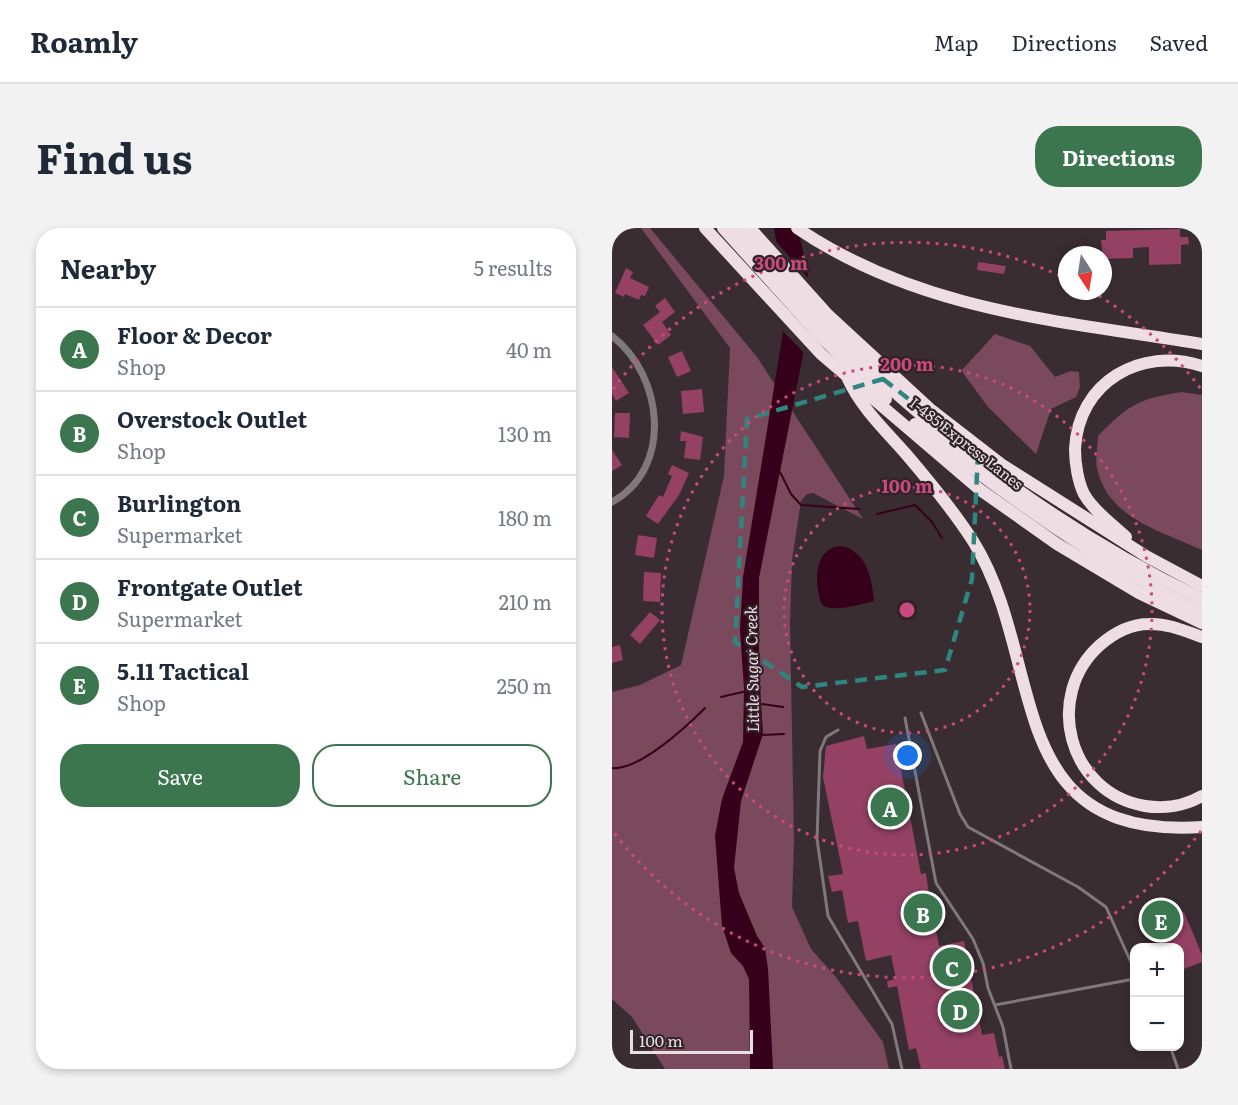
<!DOCTYPE html>
<html lang="en">
<head>
<meta charset="utf-8">
<style>
  body { margin:0; font-family:Literata,serif; background:#f2f2f3; color:#1f2937 }
  .controls { position:absolute; right:18px; bottom:18px; display:grid; overflow:hidden; border-radius:12px; box-shadow:0 3px 9px #0003 }
  .controls button { width:54px; height:54px; display:grid; place-items:center; padding:0; border:0; border-bottom:2px solid #e0e1e3; background:#fff; color:#1f2937; font:30px sans-serif }
  .compass { position:absolute; left:446px; top:18px; width:54px; height:54px; border-radius:50%; background:#fff; box-shadow:0 3px 9px #0003; rotate:168deg }
  .scale { position:absolute; left:18px; bottom:15px; width:123px; box-sizing:border-box; padding-left:6px; border:3px solid #e7dfe2; border-top:0; font-size:16px; line-height:21px; white-space:nowrap; color:#e7dfe2; -webkit-text-stroke:4px #2f2327; paint-order:stroke }
  .you { position:absolute; left:296px; top:528px; width:21px; height:21px; margin:-15px; border:4px solid #fff; border-radius:50%; background:#1a73e8; box-shadow:0 0 0 9px #1a73e833 }
  .badge { display:grid; place-items:center; width:39px; height:39px; border-radius:50%; background:#3b764f; color:#fff; font-size:20px; font-weight:700 }
  .pin { position:absolute; translate:-50% -50%; border:3px solid #fff; box-shadow:0 2px 6px #0006 }
  .list { margin:0; padding:0; list-style:none }
  h2 { display:flex; justify-content:space-between; align-items:center; height:78px; margin:0; padding:0 24px; font-size:26px }
  h2 small { font-size:20px; font-weight:400; color:#747a83 }
  .list li { display:grid; grid-template-columns:39px 1fr auto; gap:18px; align-items:center; box-sizing:border-box; height:84px; padding:0 24px; border-top:2px solid #e0e1e3 }
  .list b { display:block; font-size:22px; white-space:nowrap }
  .list p { margin:0; font-size:20px; white-space:nowrap; color:#747a83 }
  .list em { font-size:20px; font-style:normal; color:#747a83 }
  .actions { display:flex; gap:12px; padding:18px 24px }
  .actions a { flex:1; padding:14px 0; border:2px solid #3b764f; border-radius:24px; text-align:center; font-size:21px; color:#3b764f }
  .actions .main { background:#3b764f; color:#fff }
  .map { position:relative; flex:none; width:590px; height:841px; overflow:hidden; border-radius:24px }
  header { display:flex; align-items:center; gap:36px; box-sizing:border-box; height:84px; padding:0 30px; background:#fff; border-bottom:2px solid #e0e1e3 }
  header strong { font-size:28px }
  nav { display:flex; gap:33px; margin-inline-start:auto; font-size:21px }
  .intro { display:flex; align-items:center; justify-content:space-between; box-sizing:border-box; height:144px; padding:0 36px }
  h1 { margin:0; font-size:42px }
  .button { padding:15px 27px; border-radius:24px; background:#3b764f; color:#fff; font-size:21px; font-weight:700 }
  main { display:flex; gap:36px; padding:0 36px }
  aside { flex:1; background:#fff; border-radius:24px; box-shadow:0 3px 9px #0003 }
  .map>svg:first-child { display:block }
  .green { fill:#7b495c }
  .water { fill:#36001a }
  .pier { fill:#392d31 }
  .lines { fill:none; stroke-linecap:round; stroke-linejoin:round }
  .stream { stroke:#36001a; stroke-width:2 }
  .building { fill:#944164 }
  .lane { stroke:#80797b; stroke-width:3 }
  .street { stroke:#80797b; stroke-width:7 }
  .highway { stroke:#eedee3; stroke-width:12 }
  .marked { fill:none; stroke:#2f867f; stroke-width:4.5; stroke-dasharray:12 8; stroke-linejoin:round }
  .ring { fill:none; stroke:#cb4a7d; stroke-width:3; stroke-dasharray:3 6 }
  .labels { text-anchor:middle; stroke-width:4.5; stroke-linejoin:round; paint-order:stroke }
  .street-label { font-size:15px; fill:#e7dfe2; stroke:#2f2327 }
  .water-label { font-size:16px; font-style:italic; fill:#f5dce4; stroke:#2f2327 }
  .centre { fill:#cb4a7d; stroke:#2f2327; stroke-width:3 }
  .ring-label { font-size:18px; text-anchor:middle; font-weight:bold; fill:#cb4a7d; stroke:#2f2327; stroke-width:4.5; stroke-linejoin:round; paint-order:stroke }
</style>
</head>
<body>
<header>
<strong>Roamly</strong>
<nav><a>Map</a><a>Directions</a><a>Saved</a></nav>
</header>
<div class="intro"><h1>Find us</h1><a class="button">Directions</a></div>
<main>
<aside>
<h2>Nearby<small>5 results</small></h2>
<ul class="list">
<li><span class="badge">A</span><div><b>Floor &amp; Decor</b><p>Shop</p></div><em>40 m</em></li>
<li><span class="badge">B</span><div><b>Overstock Outlet</b><p>Shop</p></div><em>130 m</em></li>
<li><span class="badge">C</span><div><b>Burlington</b><p>Supermarket</p></div><em>180 m</em></li>
<li><span class="badge">D</span><div><b>Frontgate Outlet</b><p>Supermarket</p></div><em>210 m</em></li>
<li><span class="badge">E</span><div><b>5.11 Tactical</b><p>Shop</p></div><em>250 m</em></li>
</ul>
<div class="actions"><a class="main">Save</a><a>Share</a></div>
</aside>
<div class="map">
<svg width="590" height="841" viewBox="0 0 590 841">
  <rect width="100%" height="100%" fill="#392d31"/>
  <g class="green">
    <path d="M29,0h9l107,129 106,162 -50,-26 -6,1 -6,7 -9,59 -2,64 4,216 -2,67 19,42 24,27 48,66 6,27h-224l-33,-52 -20,-18v-307l28,-7 41,-20 43,-189 6,-128z"/>
    <path d="M383,106l35,12 25,31 16,-6 8,1 1,15 -4,10 -25,12 -15,45 -48,-47 -25,-34 -1,-3z"/>
    <path d="M570,164l20,3v155c-41,-19 -95,-32 -105,-82 -2,-10 1,-22 1,-32 31,-32 41,-37 84,-44z"/>
  </g>
  <g class="water">
    <path d="M162,0h24l10,47 -5,80 -44,223v91l4,65 -22,67 -7,67 5,25 18,43 8,12 3,21 5,100h-23l-1,-90 -6,-13 -12,-13 -9,-27 -7,-90 7,-37 21,-57 1,-54 -4,-58 3,-53 41,-251 -6,-73z"/>
    <path d="M228,318c27,4 32,33 34,55 -14,3 -40,12 -52,4 -8,-21 -9,-56 18,-59z"/>
  </g>
  <path class="pier" d="M160,9l39,44 -5,74 -25,-26v-43z"/>
  <g class="lines">
    <g class="stream">
      <path d="M168,244l11,22 10,11 58,4"/>
      <path d="M265,286l38,-9 17,17 10,16"/>
      <path d="M109,469l26,-6"/>
      <path d="M150,476l21,3"/>
      <path d="M148,507l24,-1"/>
      <path d="M0,540c27,3 75,-42 93,-60"/>
    </g>
  </g>
  <g class="building">
    <path d="M568,1v8h8l1,7 -8,1v19l-32,1v-18l-16,1v10l-30,1 -2,-19h5v-9z"/>
    <path d="M366,34l28,4 -2,8 -27,-4z"/>
    <path d="M14,40l7,4 -3,6 19,9 -4,9 -4,-1 -2,5 -14,-6 -1,3 -9,-4z"/>
    <path d="M53,70l10,14 -13,10 9,13 -13,10 -15,-20 17,-13 -5,-6z"/>
    <path d="M70,123l9,20 -14,6 -9,-20z"/>
    <path d="M0,139l17,26 -13,8 -4,-7z"/>
    <path d="M90,161l2,23 -21,2 -2,-23z"/>
    <path d="M3,185h15l-1,25 -15,-1z"/>
    <path d="M69,203l22,6 -3,23 -16,-2 2,-17h-6z"/>
    <path d="M0,222l10,15 -10,6z"/>
    <path d="M60,237l17,8 -10,22 -21,29 -12,-8 13,-21 4,2 9,-21 -4,-2z"/>
    <path d="M26,307l19,3 -3,20 -19,-3z"/>
    <path d="M32,344l17,1 -1,29 -17,-1z"/>
    <path d="M38,384l10,8 -20,24 -10,-9z"/>
    <path d="M8,417l3,15 -11,3v-16z"/>
    <path d="M252,508l3,13 29,-5 25,130 5,-1 3,22 7,-1 5,29 -6,1 4,22 25,-5 18,94 12,-2 5,24 3,-1 3,13h-84l-5,-21 -7,2 -12,-64 -9,2 -1,-7 9,-2 -5,-24 -25,6 -8,-40 -10,2 -6,-33 -10,2 -4,-16 15,-2 -20,-97 3,-31z"/>
    <path d="M541,678l31,6 18,43v7l-23,9v-23h-17l-16,-38z"/>
  </g>
  <g class="lines">
    <g class="lane">
      <path d="M309,485l39,101 8,13 110,60 28,20 28,62"/>
      <path d="M293,490l31,165 37,56 10,24 5,25 15,39 8,42"/>
      <path d="M226,502l-12,7 -6,14 -3,88 11,77 64,108 10,45"/>
      <path d="M383,777l139,-26"/>
      <path d="M558,818l8,23"/>
    </g>
    <path class="street" d="M0,108c51,39 62,132 0,166"/>
    <g class="highway">
      <path d="M93,0l116,126 158,135 78,55 82,49 63,30"/>
      <path d="M111,0l99,110 64,61"/>
      <path d="M124,0c128,153 286,284 466,371"/>
      <path d="M138,0l78,87 102,94 71,55 145,92 56,30"/>
      <path d="M185,0c122,83 264,93 405,116"/>
      <path d="M236,151c14,30 37,51 58,75 24,28 47,56 67,87 75,120 25,299 229,286"/>
      <path d="M303,196c90,71 183,139 287,188"/>
      <path d="M514,309c-14,-13 -33,-27 -42,-43 -6,-12 -9,-31 -9,-45 3,-67 66,-103 127,-83"/>
      <path d="M590,409c-17,-6 -35,-14 -53,-13 -18,0 -35,9 -49,21 -57,51 -32,148 45,161 19,3 40,0 57,-10"/>
    </g>
  </g>
  <path class="marked" d="M271,151l95,74 -6,126 -27,91 -143,17 -67,-45 12,-223z"/>
  <g class="ring">
    <circle cx="295" cy="382" r="123"/>
    <circle cx="295" cy="382" r="245"/>
    <path d="M589 603A368 368 0 0 1 1 603M1 161A368 368 0 0 1 453 50M479 63A368 368 0 0 1 589 161"/>
  </g>
  <g class="labels">
    <g class="street-label">
      <text transform="translate(354 216) rotate(38)" y="5">I-485 Express Lanes</text>
    </g>
    <g class="water-label">
      <text transform="translate(140 441) rotate(-91)" y="6">Little Sugar Creek</text>
    </g>
  </g>
  <circle cx="295" cy="382" r="9" class="centre"/>
  <g class="ring-label">
    <text x="169" y="42">300 m</text>
    <text x="295" y="143">200 m</text>
    <text x="295" y="265">100 m</text>
  </g>
</svg>
<div class="controls">
<button>+</button>
<button>−</button>
</div>
<svg class="compass" viewBox="-18 -18 36 36"><path d="M0-13l5 13h-10z" fill="#e53935"/><path d="M0 13l5-13h-10z" fill="#747a83"/></svg>
<div class="scale">100 m</div>
<div class="you"></div>
<div class="pin badge" style="left:278px;top:579px">A</div>
<div class="pin badge" style="left:311px;top:685px">B</div>
<div class="pin badge" style="left:340px;top:739px">C</div>
<div class="pin badge" style="left:348px;top:782px">D</div>
<div class="pin badge" style="left:549px;top:692px">E</div>
</div>
</main>
</body>
</html>
